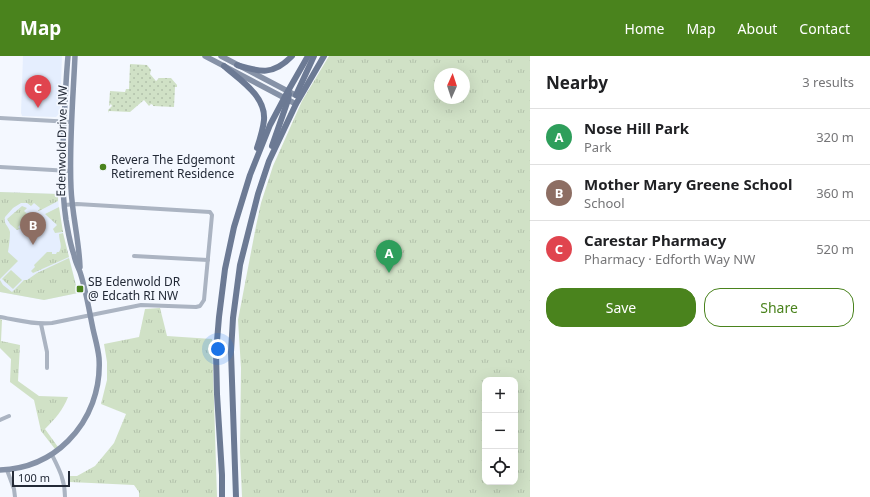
<!DOCTYPE html>
<html lang="en">
<head>
<meta charset="utf-8">
<style>
  body { margin:0; font-family:"Noto Sans",sans-serif; background:#f6f6f6; color:#202124 }
  .controls { position:absolute; right:12px; bottom:12px; display:grid; overflow:hidden; border-radius:8px; box-shadow:0 4px 16px #0002 }
  .controls button { width:36px; height:36px; display:grid; place-items:center; padding:0; border:0; border-bottom:1px solid #e0e0e0; background:#fff; color:#202124; font:20px sans-serif }
  .compass { position:absolute; left:434px; top:12px; width:36px; height:36px; border-radius:50%; background:#fff; box-shadow:0 4px 16px #0002; rotate:3deg }
  .scale { position:absolute; left:12px; bottom:10px; width:58px; box-sizing:border-box; padding-left:4px; border:2px solid #232a37; border-top:0; font-size:11px; line-height:14px; white-space:nowrap; color:#232a37; -webkit-text-stroke:3px #f4f8ff; paint-order:stroke }
  .you { position:absolute; left:218px; top:293px; width:14px; height:14px; margin:-10px; border:3px solid #fff; border-radius:50%; background:#1a73e8; box-shadow:0 0 0 6px #1a73e833 }
  .badge { display:grid; place-items:center; width:26px; height:26px; border-radius:50%; background:#4a831d; color:#fff; font-size:13px; font-weight:700 }
  .pin { position:absolute; translate:-50% -33px; filter:drop-shadow(0 1px 2px #0008) }
  .pin::after { content:''; position:absolute; top:21px; width:14px; height:12px; background:inherit; clip-path:polygon(0 0,100% 0,50% 100%) }
  .list { margin:0; padding:0; list-style:none }
  h2 { display:flex; justify-content:space-between; align-items:center; height:52px; margin:0; padding:0 16px; font-size:17px }
  h2 small { font-size:13px; font-weight:400; color:#757577 }
  .list li { display:grid; grid-template-columns:26px 1fr auto; gap:12px; align-items:center; box-sizing:border-box; height:56px; padding:0 16px; border-top:1px solid #e0e0e0 }
  .list b { display:block; font-size:15px; white-space:nowrap }
  .list p { margin:0; font-size:13px; white-space:nowrap; color:#757577 }
  .list em { font-size:13px; font-style:normal; color:#757577 }
  .actions { display:flex; gap:8px; padding:12px 16px }
  .actions a { flex:1; padding:9px 0; border:1px solid #4a831d; border-radius:16px; text-align:center; font-size:14px; color:#4a831d }
  .actions .main { background:#4a831d; color:#fff }
  .icon { flex:none; width:22px; height:22px; fill:none; stroke:currentColor; stroke-width:2; stroke-linecap:round; stroke-linejoin:round }
  .map { position:relative; flex:none; width:530px; height:441px; overflow:hidden }
  header { display:flex; align-items:center; gap:24px; box-sizing:border-box; height:56px; padding:0 20px; background:#4a831d; color:#fff }
  header strong { font-size:19px }
  nav { display:flex; gap:22px; margin-inline-start:auto; font-size:14px }
  main { display:flex }
  aside { flex:1; background:#fff }
  .map>svg:first-child { display:block }
  .built { fill:#e5eefe }
  .grass { fill:url(#grass-dots) }
  .park { fill:url(#park-tufts); fill-rule:evenodd }
  .lines { fill:none; stroke-linecap:round; stroke-linejoin:round }
  .street { stroke:#abb4c2; stroke-width:4 }
  .secondary { stroke:#8692a7; stroke-width:5.5 }
  .primary { stroke:#6c7a94; stroke-width:6 }
  .poi-dot { fill:#4a831d; stroke:#f4f8ff; stroke-width:1.5 }
  .labels { text-anchor:middle; stroke-width:3.5; stroke-linejoin:round; paint-order:stroke }
  .street-label { font-size:12px; fill:#232a37; stroke:#f4f8ff }
  .poi-label { font-size:12px; fill:#232a37; stroke:#f4f8ff; text-anchor:start }
</style>
</head>
<body>
<header>
<strong>Map</strong>
<nav><a>Home</a><a>Map</a><a>About</a><a>Contact</a></nav>
</header>
<main>
<div class="map">
<svg width="530" height="441" viewBox="0 0 530 441">
  <defs>
    <pattern id="grass-dots" width="8" height="8" patternUnits="userSpaceOnUse"><rect width="8" height="8" fill="#d0e1c6"/><path d="M2 2h.1M6 6h.1" fill="none" stroke="#b2c1ab" stroke-width="1.8" stroke-linecap="round"/></pattern>
    <pattern id="park-tufts" width="24" height="20" patternUnits="userSpaceOnUse"><rect width="24" height="20" fill="#d0e1c6"/><path d="M3 7l-1-3M5 7V3M7 7l1-3M15 17l-1-3M17 17v-4M19 17l1-3" fill="none" stroke="#b2c1ab"/></pattern>
  </defs>
  <rect width="100%" height="100%" fill="#f4f8ff"/>
  <g class="built">
    <path d="M23,0h39l-2,57 -4,4 -34,-1 -1,-3z"/>
    <path d="M0,136l58,2 1,18 3,17 16,64 -34,7 -44,-8z"/>
  </g>
  <path class="grass" d="M130,8l17,1 4,5 -1,4 6,7 3,-3h12l6,7v2h-2l-1,20 -21,-1v-1l-2,-1 -2,2 -5,-6 -14,12 -21,-1v2l-1,-3 4,-4 -1,-2 -2,2 1,-15 15,1 1,-3h3z"/>
  <g class="park">
    <path d="M329,0h201v441h-288l-2,-45 1,-84 -3,-48 18,-94 5,-23 12,-37 29,-65zM440,18h24v24h-24zM485,324h30v102h-30z"/>
    <path d="M0,136l58,2v7l-19,10h-1l2,-3 -6,-5 -3,3 -4,-3h-6l-8,5 -8,9c-2,7 4,9 5,15 0,6 -1,14 -2,20l10,9 -18,18z"/>
    <path d="M22,150l5,2 -3,3 7,6 -4,4 -2,-1 -7,7 2,2 -3,1 -7,-6 -3,-5z"/>
    <path d="M59,151l4,25 -8,1 -2,-4 4,-4 -12,-11z"/>
    <path d="M63,177l6,24 -36,16 -2,-2 4,-4 -1,-2 13,-13h5v2h4l1,-2h2c4,-6 0,-11 0,-18z"/>
    <path d="M69,202l9,35 -34,7 -44,-8v-12l3,5 9,7 12,-12h3l10,-7z"/>
    <path d="M11,214l11,10 -9,9 -11,-10z"/>
    <path d="M160,252l7,28 45,3 5,158h-78v-5l-5,-7 -64,-3 -2,-6h9l18,-10 19,-23 12,-29 -25,-10 6,-24v-18l-3,-18 35,-7 6,-28z"/>
    <path d="M0,263l2,1 -1,21 19,4 -2,36 21,15 29,1c-5,13 -13,22 -23,32l13,18 -3,2 -14,-18 -7,-31 -24,-18 1,-23 -11,-11z"/>
  </g>
  <g class="lines">
    <g class="street">
      <path d="M0,62l72,4"/>
      <path d="M0,111l70,4"/>
      <path d="M134,200l74,4"/>
      <path d="M0,261c17,3 35,8 52,6l44,-9 45,-9 55,2 4,-1 4,-6 8,-85 -2,-3 -133,-8 -13,1"/>
      <path d="M41,268l6,28v16"/>
      <path d="M0,364l9,-4"/>
      <path d="M52,399c7,14 13,25 13,42"/>
      <path d="M7,414l7,19 1,8"/>
    </g>
    <g class="secondary">
      <path d="M75,0c-2,44 -6,88 -4,132 1,26 8,52 9,79"/>
      <path d="M205,0l91,48"/>
      <path d="M221,0l78,41"/>
      <path d="M0,414c26,-1 50,-11 68,-29 22,-22 33,-52 31,-83 -1,-10 -4,-20 -6,-29 -4,-19 -7,-39 -13,-57 -2,-5 -5,-11 -6,-17 -4,-11 -6,-24 -8,-35 -5,-33 -4,-65 -2,-97 1,-23 2,-45 4,-67"/>
    </g>
    <g class="primary">
      <path d="M237,9c23,7 36,11 55,-9"/>
      <path d="M224,10c16,14 42,30 40,54 -1,10 -4,19 -7,28"/>
      <path d="M296,39l18,-39"/>
      <path d="M272,90l16,-46 1,-6 -1,-2"/>
      <path d="M222,441v-22l-5,-81 -1,-41 3,-36 6,-48 9,-42 16,-52 20,-50 18,-34 20,-35"/>
      <path d="M236,441l-5,-145 2,-34 7,-53 18,-71 11,-33 27,-57 28,-48"/>
    </g>
  </g>
  <g class="poi-dot">
    <circle cx="103" cy="111" r="4"/>
    <rect x="76" y="229" width="8" height="8" rx="2"/>
  </g>
  <g class="labels">
    <g class="street-label">
      <text transform="translate(62 85) rotate(-89)" y="4">Edenwold Drive NW</text>
    </g>
    <g class="poi-label">
      <text x="111" y="108">Revera The Edgemont<tspan x="111" dy="14">Retirement Residence</tspan></text>
      <text x="88" y="230">SB Edenwold DR<tspan x="88" dy="14">@ Edcath RI NW</tspan></text>
    </g>
  </g>
</svg>
<div class="controls">
<button>+</button>
<button>−</button>
<button><svg class="icon" aria-label="locate" viewBox="0 0 24 24"><circle cx="12" cy="12" r="6"/><path d="M12 2v4M12 18v4M2 12h4M18 12h4"/></svg></button>
</div>
<svg class="compass" viewBox="-18 -18 36 36"><path d="M0-13l5 13h-10z" fill="#e53935"/><path d="M0 13l5-13h-10z" fill="#757577"/></svg>
<div class="scale">100 m</div>
<div class="you"></div>
<div class="pin badge" style="left:389px;top:217px;background:#2e9e5b">A</div>
<div class="pin badge" style="left:33px;top:189px;background:#8d6e63">B</div>
<div class="pin badge" style="left:38px;top:52px;background:#e0444e">C</div>
</div>
<aside>
<h2>Nearby<small>3 results</small></h2>
<ul class="list">
<li><span class="badge" style="background:#2e9e5b">A</span><div><b>Nose Hill Park</b><p>Park</p></div><em>320 m</em></li>
<li><span class="badge" style="background:#8d6e63">B</span><div><b>Mother Mary Greene School</b><p>School</p></div><em>360 m</em></li>
<li><span class="badge" style="background:#e0444e">C</span><div><b>Carestar Pharmacy</b><p>Pharmacy · Edforth Way NW</p></div><em>520 m</em></li>
</ul>
<div class="actions"><a class="main">Save</a><a>Share</a></div>
</aside>
</main>
</body>
</html>
